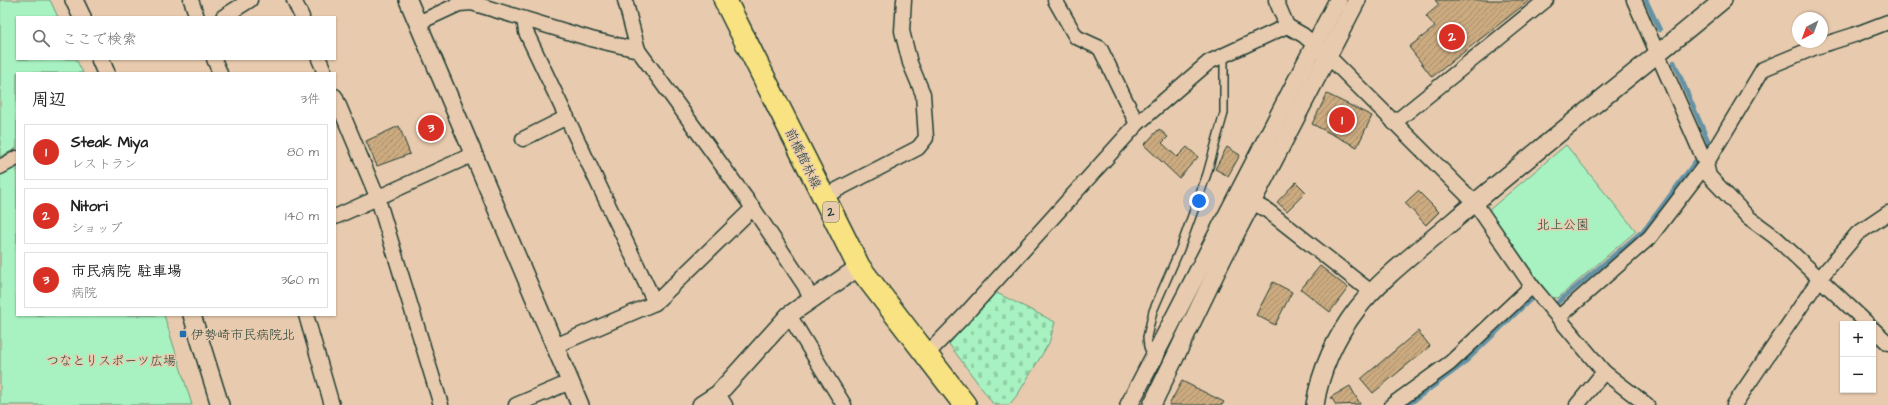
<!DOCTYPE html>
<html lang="ja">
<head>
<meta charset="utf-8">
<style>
  body { margin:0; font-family:"Architects Daughter","Klee One",sans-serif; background:#f6f6f6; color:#222 }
  .controls { position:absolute; right:12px; bottom:12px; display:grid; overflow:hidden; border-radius:0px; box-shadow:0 1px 3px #0004 }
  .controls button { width:36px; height:36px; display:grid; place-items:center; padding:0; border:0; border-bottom:1px solid #e0e0e0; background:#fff; color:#222; font:20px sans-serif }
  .compass { position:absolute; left:1792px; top:12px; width:36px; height:36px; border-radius:50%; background:#fff; box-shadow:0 1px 3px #0004; rotate:221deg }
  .you { position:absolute; left:1199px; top:201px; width:14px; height:14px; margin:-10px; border:3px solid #fff; border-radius:50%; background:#1a73e8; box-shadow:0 0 0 6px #1a73e833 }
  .badge { display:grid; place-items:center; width:26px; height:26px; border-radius:50%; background:#d93025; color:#fff; font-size:13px; font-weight:700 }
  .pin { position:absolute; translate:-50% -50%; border:2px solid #fff; box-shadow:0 1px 4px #0006 }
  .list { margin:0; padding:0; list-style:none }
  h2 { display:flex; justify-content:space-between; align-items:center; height:52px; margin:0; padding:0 16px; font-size:17px }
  h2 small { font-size:13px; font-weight:400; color:#767676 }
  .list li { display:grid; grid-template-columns:26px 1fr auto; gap:12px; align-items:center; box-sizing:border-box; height:56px; margin:0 8px 8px; padding:0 8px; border:1px solid #e0e0e0; border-radius:0px }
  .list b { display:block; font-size:15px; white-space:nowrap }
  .list p { margin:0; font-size:13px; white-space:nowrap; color:#767676 }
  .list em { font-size:13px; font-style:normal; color:#767676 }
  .icon { flex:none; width:22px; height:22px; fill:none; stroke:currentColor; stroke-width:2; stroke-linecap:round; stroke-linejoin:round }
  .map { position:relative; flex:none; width:1888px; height:405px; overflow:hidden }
  .search { position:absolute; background:#fff; box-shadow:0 1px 3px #0004; left:16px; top:16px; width:320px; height:44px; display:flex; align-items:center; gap:10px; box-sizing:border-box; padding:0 14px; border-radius:0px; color:#767676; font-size:15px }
  .panel { position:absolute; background:#fff; box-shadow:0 1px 3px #0004; left:16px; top:72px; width:320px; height:244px; border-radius:0px }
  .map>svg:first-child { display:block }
  .cemetery { fill:url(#cemetery-stones); stroke:#64987a }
  .park { fill:#a8f2c1; stroke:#64987a }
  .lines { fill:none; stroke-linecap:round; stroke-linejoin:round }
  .stream { stroke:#6392a5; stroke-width:4.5 }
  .building { fill:url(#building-hatch); stroke:#1f3d34 }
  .service-casing { stroke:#1f3d34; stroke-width:10 }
  .minor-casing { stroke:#1f3d34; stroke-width:17 }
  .tertiary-casing { stroke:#1f3d34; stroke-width:20 }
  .primary-casing { stroke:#1f3d34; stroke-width:25 }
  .service { stroke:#e8cbae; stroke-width:7 }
  .minor { stroke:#e8cbae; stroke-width:14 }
  .tertiary { stroke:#e8cbae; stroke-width:17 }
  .primary { stroke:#f8e281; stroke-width:22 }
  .poi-dot { fill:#1f6fb2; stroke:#e8cbae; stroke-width:1.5 }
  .labels { text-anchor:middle; stroke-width:3; stroke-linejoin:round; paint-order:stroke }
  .shield { fill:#e8cbae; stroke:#5b6859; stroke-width:1 }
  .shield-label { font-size:12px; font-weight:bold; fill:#1f3d34 }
  .street-label { font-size:13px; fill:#1f3d34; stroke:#e8cbae }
  .park-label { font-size:13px; fill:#26463b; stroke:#e8cbae }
  .poi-label { font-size:13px; fill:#1f3d34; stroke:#e8cbae; text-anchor:start }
</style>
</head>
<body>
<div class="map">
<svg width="1888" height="405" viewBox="0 0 1888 405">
  <defs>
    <pattern id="cemetery-stones" width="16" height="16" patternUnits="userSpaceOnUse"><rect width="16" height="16" fill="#a8f2c1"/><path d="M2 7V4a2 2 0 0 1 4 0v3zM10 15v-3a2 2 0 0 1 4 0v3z" fill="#90d0a6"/></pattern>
    <pattern id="building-hatch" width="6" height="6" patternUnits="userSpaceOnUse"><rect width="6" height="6" fill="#ccab80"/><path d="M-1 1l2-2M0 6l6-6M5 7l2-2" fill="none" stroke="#a58c6a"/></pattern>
  </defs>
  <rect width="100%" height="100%" fill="#e8cbae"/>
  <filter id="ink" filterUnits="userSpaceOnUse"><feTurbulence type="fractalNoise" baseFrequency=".025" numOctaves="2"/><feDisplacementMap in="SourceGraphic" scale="8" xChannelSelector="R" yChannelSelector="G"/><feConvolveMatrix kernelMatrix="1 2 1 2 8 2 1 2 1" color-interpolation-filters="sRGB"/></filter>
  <g filter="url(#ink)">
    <path class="cemetery" d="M995,292l60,30 -6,21 -31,51 -9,11h-15l-45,-61z"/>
    <g class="park">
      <path d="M0,0h50l8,17h-41v42h59l7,14h-66v75l-17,9z"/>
      <path d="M1566,145l70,86 -78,67 -8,-1 -61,-87z"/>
      <path d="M17,164v151h147l28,90h-192v-231z"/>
    </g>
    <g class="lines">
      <g class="stream">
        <path d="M1646,0l14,30"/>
        <path d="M1557,303l88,-74 64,-86 -35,-81"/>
        <path d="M1408,405l54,-40 69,-66"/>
      </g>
    </g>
    <g class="building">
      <path d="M1435,0h95l-98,77 -23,-30 26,-20 -9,-11 13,-11z"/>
      <path d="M1327,94l45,22 -15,31 -45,-23z"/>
      <path d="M399,126l11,28 -33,12 -11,-25z"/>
      <path d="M1159,129l9,8 -6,6 15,14 10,-10 11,10 -19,21 -35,-33z"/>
      <path d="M1227,147l13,8 -12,21 -13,-7z"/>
      <path d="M1296,182l10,10 -19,19 -10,-9z"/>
      <path d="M1418,191l21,21 -13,13 -21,-22z"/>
      <path d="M1320,266l28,22 -18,24 -29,-23z"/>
      <path d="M1273,282l19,10 -17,33 -19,-10z"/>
      <path d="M1418,331l12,15 -57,47 -12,-14z"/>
      <path d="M1182,381l42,21 -2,3h-53z"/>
      <path d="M1350,386l10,18 -24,1 -5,-8z"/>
    </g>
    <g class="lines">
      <defs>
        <path id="service" d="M1152,356l-4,-9 -1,-10 6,-26 27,-62 27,-75 17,-61v-58"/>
        <g id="minor">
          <path d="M191,0l6,17"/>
          <path d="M294,0l8,17"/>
          <path d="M625,0l13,50 115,158 52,78 6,14"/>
          <path d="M1055,0l21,37 24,11 37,76"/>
          <path d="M1276,0l11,26 16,9 25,21 147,147 57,83 72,86 -27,33"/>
          <path d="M1634,0l72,164 3,12 39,41 27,20 93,87"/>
          <path d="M223,17l27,-17"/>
          <path d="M524,19l2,13 129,271"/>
          <path d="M418,23l41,-19 13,-1 119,36 47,11"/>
          <path d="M214,59l6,14"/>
          <path d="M319,59l6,14"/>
          <path d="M335,96l43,103 63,206"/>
          <path d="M1394,123l152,-123"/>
          <path d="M523,139l44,-22"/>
          <path d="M0,167l17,-9"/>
          <path d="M823,197l95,-49 8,-10 -3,-44 -13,-31 -8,-32 2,-31"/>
          <path d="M1252,202l16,9 103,81"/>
          <path d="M335,217l139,-63"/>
          <path d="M306,315l26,90"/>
          <path d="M789,315l55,90"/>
          <path d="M1559,317l91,-80 56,-73 57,-95 53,-22 38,-12 34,-13"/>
          <path d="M1873,329l15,14"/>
          <path d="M555,346l100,-43 98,-95"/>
          <path d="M926,355l37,-38 174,-193 72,-62 78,-36"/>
          <path d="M1604,372l43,33"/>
          <path d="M718,394l7,11"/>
          <path d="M516,405l54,-23"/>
          <path d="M1392,405l58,-42 82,-77"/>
          <path d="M1734,405l86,-127 37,-44 31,-21"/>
        </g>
        <g id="tertiary">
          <path d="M74,0l8,17"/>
          <path d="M408,0l172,405"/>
          <path d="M100,59l6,14"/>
          <path d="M192,315l28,90"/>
          <path d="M701,405l17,-11 71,-79 70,-48"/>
          <path d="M1129,405l209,-405"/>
          <path d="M1152,405l71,-147 134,-258"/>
          <path d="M1315,405c5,-34 21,-69 42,-96 24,-31 65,-61 95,-87 89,-76 181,-147 271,-222"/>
        </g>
        <path id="primary" d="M725,0l134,267 106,138"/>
      </defs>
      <use href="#service" class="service-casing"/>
      <use href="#minor" class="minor-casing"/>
      <use href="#tertiary" class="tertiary-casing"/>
      <use href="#primary" class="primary-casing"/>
      <use href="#service" class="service"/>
      <use href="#minor" class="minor"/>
      <use href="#tertiary" class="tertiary"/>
      <use href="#primary" class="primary"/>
    </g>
  </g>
  <rect class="poi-dot" x="179" y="330" width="8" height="8" rx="2"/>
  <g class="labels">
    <rect class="shield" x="823" y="202" width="16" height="20" rx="3"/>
    <g class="shield-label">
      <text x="831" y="216">2</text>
    </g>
    <g class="street-label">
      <text transform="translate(804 158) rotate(64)" y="5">前橋館林線</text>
    </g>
    <g class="park-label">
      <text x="1563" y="229">北上公園</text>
      <text x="111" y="365">つなとりスポーツ広場</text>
    </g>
    <g class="poi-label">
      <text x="191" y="339">伊勢崎市民病院北</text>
    </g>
  </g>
</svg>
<div class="controls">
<button>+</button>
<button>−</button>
</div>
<svg class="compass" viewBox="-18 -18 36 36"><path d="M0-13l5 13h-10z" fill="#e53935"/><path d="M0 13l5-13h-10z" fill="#767676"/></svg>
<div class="you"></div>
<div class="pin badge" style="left:1342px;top:120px">1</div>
<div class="pin badge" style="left:1452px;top:37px">2</div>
<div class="pin badge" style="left:431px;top:128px">3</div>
<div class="search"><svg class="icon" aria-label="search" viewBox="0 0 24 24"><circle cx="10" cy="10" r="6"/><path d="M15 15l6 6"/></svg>ここで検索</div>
<section class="panel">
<h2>周辺<small>3件</small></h2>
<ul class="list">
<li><span class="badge">1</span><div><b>Steak Miya</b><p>レストラン</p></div><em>80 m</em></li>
<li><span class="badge">2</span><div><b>Nitori</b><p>ショップ</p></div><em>140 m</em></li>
<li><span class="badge">3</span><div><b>市民病院 駐車場</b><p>病院</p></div><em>360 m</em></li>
</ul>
</section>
</div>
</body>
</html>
